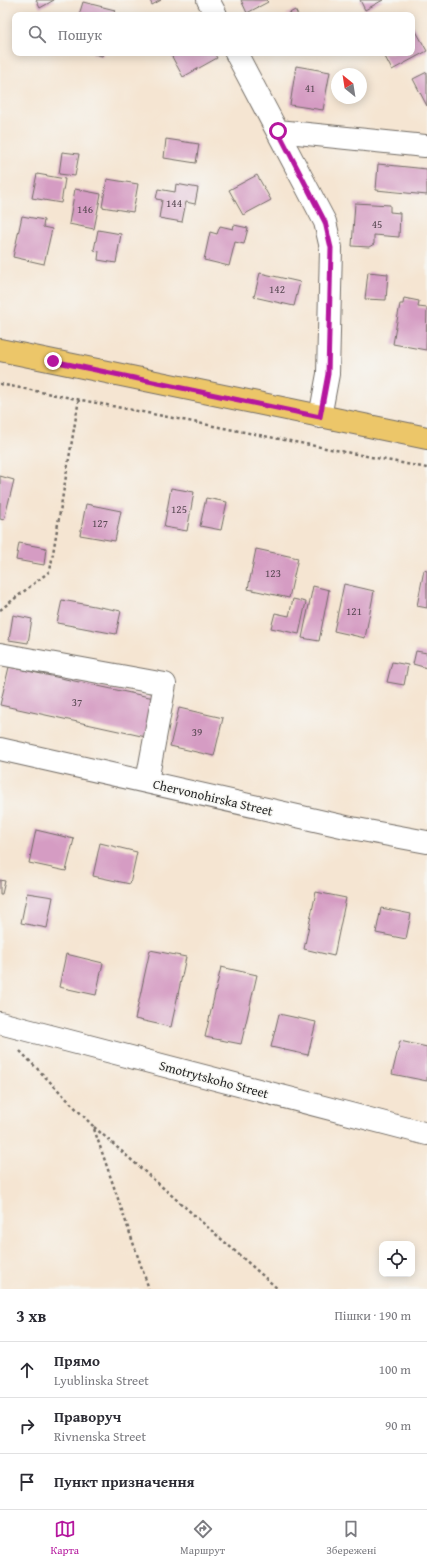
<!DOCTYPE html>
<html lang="uk">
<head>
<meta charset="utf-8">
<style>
  body { margin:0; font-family:"Gentium Book Plus",serif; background:#f2f2f3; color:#2b2b33 }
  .controls { position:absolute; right:12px; bottom:12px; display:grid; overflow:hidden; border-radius:8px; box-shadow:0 2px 10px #0003 }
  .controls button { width:36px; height:36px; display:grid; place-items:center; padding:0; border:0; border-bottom:1px solid #e1e1e2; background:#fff; color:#2b2b33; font:20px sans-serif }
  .compass { position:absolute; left:331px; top:68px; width:36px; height:36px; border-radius:50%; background:#fff; box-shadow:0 2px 10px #0003; rotate:330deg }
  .stop { position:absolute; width:12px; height:12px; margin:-9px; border:3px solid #b5179e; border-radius:50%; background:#fff }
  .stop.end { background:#b5179e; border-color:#fff; box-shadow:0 1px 4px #0008 }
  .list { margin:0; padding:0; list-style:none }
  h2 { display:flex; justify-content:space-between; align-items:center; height:52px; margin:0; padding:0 16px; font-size:17px }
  h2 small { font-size:13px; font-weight:400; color:#7c7c81 }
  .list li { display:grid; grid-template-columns:26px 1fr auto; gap:12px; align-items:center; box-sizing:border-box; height:56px; padding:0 16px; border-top:1px solid #e1e1e2 }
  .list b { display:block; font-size:15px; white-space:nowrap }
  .list p { margin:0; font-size:13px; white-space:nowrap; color:#7c7c81 }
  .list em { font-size:13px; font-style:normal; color:#7c7c81 }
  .icon { flex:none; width:22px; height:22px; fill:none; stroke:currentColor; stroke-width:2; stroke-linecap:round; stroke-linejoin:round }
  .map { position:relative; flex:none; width:427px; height:1289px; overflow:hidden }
  .search { position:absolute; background:#fff; box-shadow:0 2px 10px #0003; left:12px; right:12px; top:12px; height:44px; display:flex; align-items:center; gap:10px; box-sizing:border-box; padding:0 14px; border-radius:8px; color:#7c7c81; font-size:15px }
  .sheet { height:220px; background:#fff }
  nav { display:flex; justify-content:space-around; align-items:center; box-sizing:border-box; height:56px; border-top:1px solid #e1e1e2; background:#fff; font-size:11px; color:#7c7c81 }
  nav a { display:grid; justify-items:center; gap:2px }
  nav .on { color:#b5179e }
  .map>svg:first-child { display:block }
  .building { fill:#d59cc3 }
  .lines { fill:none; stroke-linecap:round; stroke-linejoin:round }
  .minor-casing { stroke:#726c65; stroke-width:24 }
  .major-casing { stroke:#726c65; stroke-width:24 }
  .path { stroke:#726c65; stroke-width:2.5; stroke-dasharray:3 3; stroke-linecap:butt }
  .minor { stroke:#fff; stroke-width:22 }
  .major { stroke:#ecc669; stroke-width:22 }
  .route { stroke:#b5179e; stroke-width:5 }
  .labels { text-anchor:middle; stroke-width:3; stroke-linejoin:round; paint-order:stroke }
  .number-label { font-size:11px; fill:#564751 }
  .street-label { font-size:13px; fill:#2b2b2b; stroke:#f6f6f2 }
</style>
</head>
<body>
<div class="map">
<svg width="427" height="1289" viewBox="0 0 427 1289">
  <rect width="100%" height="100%" fill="#f6f6f2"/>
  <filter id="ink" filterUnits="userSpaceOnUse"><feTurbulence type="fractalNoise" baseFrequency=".025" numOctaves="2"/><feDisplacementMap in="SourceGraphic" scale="8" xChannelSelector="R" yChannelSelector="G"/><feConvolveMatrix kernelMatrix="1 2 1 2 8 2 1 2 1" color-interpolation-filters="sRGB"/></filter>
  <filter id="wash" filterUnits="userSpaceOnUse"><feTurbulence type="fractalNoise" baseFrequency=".012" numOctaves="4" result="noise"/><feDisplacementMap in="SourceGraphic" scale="16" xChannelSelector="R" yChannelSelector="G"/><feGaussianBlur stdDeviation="0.9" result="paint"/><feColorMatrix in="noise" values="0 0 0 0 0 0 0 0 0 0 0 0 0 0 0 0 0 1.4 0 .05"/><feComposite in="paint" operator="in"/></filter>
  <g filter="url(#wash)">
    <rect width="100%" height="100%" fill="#f5e5d2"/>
    <g id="blocks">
      <g class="building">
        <path d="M36,0h18l-14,8z"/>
        <path d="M150,0h11l-9,5z"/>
        <path d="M241,0h25l2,2 -21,11z"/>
        <path d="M360,0h23l-18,10z"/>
        <path d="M83,2l32,8 -2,5h-34z"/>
        <path d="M295,10l3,5h-12z"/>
        <path d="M412,24l15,27 -35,19 -9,-17h29z"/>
        <path d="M91,53h12l-1,3z"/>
        <path d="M170,53h44l3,5 -34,19z"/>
        <path d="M296,66l34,6 -7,38 -33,-5z"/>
        <path d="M427,72v34l-14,-27z"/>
        <path d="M166,139l33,5 -3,19 -32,-5z"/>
        <path d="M62,152l17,2 -4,22 -16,-2z"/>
        <path d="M378,164l49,5v26l-51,-5z"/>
        <path d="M37,174l28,5 -4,24 -29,-5z"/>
        <path d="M257,175l14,25 -28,15 -14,-25z"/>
        <path d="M107,179l31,5 -5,28 -31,-5z"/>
        <path d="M176,184l22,4 -3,16 -9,-2 -4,20 -23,-4 3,-18 -6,-1 2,-10 17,3z"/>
        <path d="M75,189l26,5 -7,35 -25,-5z"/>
        <path d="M355,203l35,2v7l10,1 -1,24 -25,-2v9l-5,3 -17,-1z"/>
        <path d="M22,216l22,4 -1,7 9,2 -8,35 -31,-7z"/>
        <path d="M234,225l14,3 -4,16 -9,-2 -6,24 -25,-6 6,-28 7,2 3,-8 13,3z"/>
        <path d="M98,230l23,4 -5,29 -18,-3 1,-9 -5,-1z"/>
        <path d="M368,272l20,2 -2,26 -21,-1z"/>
        <path d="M260,273l40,9 -6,24 -40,-9z"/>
        <path d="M404,298l15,3 -1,6 9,1 -1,42 -33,-6 7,-40h3z"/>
        <path d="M0,476l14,4 -10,40 -4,-1z"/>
        <path d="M171,488l23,4 -7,39 -23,-4z"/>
        <path d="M206,498l21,4 -6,28 -21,-4z"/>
        <path d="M86,504l35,7 -6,30 -35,-6z"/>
        <path d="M19,543l27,5 -2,17 -28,-5z"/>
        <path d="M256,549l42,9 -9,40 -41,-9z"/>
        <path d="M424,570l3,1v37l-10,-2z"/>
        <path d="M344,584l30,7 -9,47 -31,-7z"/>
        <path d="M313,586l16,4 -10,51 -17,-3z"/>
        <path d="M293,599l13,3 -7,32 -28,-6 4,-15 14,3z"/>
        <path d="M62,600l59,11 -5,23 -59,-11z"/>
        <path d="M13,615l19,4 -4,24 -19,-3z"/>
        <path d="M416,651l11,2v15l-14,-4z"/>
        <path d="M392,662l16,3 -4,20 -17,-3z"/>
        <path d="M9,667l145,31 -8,39 -146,-32z"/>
        <path d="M179,708l44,10 -9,38 -44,-10z"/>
        <path d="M36,830l38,9 -8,32 -37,-8z"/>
        <path d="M100,843l37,9 -7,32 -37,-8z"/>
        <path d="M0,880l5,1 -3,13h-2z"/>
        <path d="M316,892l30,6 -12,58 -30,-7z"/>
        <path d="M27,893l26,4 -6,31 -26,-5z"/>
        <path d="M381,908l30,6 -5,25 -30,-6z"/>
        <path d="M150,950l36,7 -15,70 -36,-8z"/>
        <path d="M66,954l37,9 -7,32 -37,-8z"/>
        <path d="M221,967l36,8 -16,69 -36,-7z"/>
        <path d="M279,1014l37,8 -8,33 -37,-8z"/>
        <path d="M400,1041l27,6v34l-35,-7z"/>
      </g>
    </g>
  </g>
  <g filter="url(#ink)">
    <use href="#blocks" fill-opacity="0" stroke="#726c65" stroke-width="1"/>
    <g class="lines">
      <defs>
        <g id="minor">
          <path d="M208,0l8,15"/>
          <path d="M236,53l89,169 6,26 -3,126 -8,43"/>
          <path d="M278,131l147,15"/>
          <path d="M0,654l165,30 -18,97"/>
          <path d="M0,749l346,78 81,15"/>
          <path d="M0,1023l427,111"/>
        </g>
        <path id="major" d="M0,350l427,88"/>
      </defs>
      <use href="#minor" class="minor-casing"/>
      <use href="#major" class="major-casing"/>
      <g class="path">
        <path d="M0,384l427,84"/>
        <path d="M0,610l50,-39 29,-172"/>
        <path d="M20,1051l73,75 56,163"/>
        <path d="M94,1127l184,162"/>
      </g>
      <use href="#minor" class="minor"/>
      <use href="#major" class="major"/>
    </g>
  </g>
  <g class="lines" filter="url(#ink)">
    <path class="route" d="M53,361l267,56 8,-43 3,-126 -6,-26 -47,-91"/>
  </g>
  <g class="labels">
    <g class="number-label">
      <text x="310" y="92">41</text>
      <text x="174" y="207">144</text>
      <text x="85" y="213">146</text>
      <text x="377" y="228">45</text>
      <text x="277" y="293">142</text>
      <text x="179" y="513">125</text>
      <text x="100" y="527">127</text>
      <text x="273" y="577">123</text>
      <text x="354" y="615">121</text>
      <text x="77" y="706">37</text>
      <text x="197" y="736">39</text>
    </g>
    <g class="street-label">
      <text transform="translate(213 797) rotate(13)" y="5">Chervonohirska Street</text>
      <text transform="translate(214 1079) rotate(15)" y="5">Smotrytskoho Street</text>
    </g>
  </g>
</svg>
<div class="controls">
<button><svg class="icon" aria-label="locate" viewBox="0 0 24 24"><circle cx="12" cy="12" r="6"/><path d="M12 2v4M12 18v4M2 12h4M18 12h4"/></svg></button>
</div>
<svg class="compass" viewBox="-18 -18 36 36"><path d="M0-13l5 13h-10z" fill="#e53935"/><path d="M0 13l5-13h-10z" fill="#7c7c81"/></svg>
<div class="stop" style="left:278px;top:131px"></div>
<div class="stop end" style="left:53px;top:361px"></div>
<div class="search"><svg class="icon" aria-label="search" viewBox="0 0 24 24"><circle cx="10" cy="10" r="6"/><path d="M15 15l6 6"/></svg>Пошук</div>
</div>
<section class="sheet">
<h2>3 хв<small>Пішки · 190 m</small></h2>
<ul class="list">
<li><svg class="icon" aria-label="ahead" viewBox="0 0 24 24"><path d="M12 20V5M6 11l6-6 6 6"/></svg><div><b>Прямо</b><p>Lyublinska Street</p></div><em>100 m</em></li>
<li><svg class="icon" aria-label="right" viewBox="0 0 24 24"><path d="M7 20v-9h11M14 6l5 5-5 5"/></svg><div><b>Праворуч</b><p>Rivnenska Street</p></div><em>90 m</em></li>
<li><svg class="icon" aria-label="arrive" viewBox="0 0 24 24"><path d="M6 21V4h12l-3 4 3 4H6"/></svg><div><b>Пункт призначення</b></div></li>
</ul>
</section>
<nav>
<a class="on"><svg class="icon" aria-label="map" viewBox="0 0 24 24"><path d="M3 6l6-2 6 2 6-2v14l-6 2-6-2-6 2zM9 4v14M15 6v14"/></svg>Карта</a>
<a><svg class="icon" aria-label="directions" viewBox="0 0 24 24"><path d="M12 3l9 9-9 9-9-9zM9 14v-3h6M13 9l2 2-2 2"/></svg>Маршрут</a>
<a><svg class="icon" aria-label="saved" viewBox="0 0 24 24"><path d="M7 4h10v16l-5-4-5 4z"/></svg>Збережені</a>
</nav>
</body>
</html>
